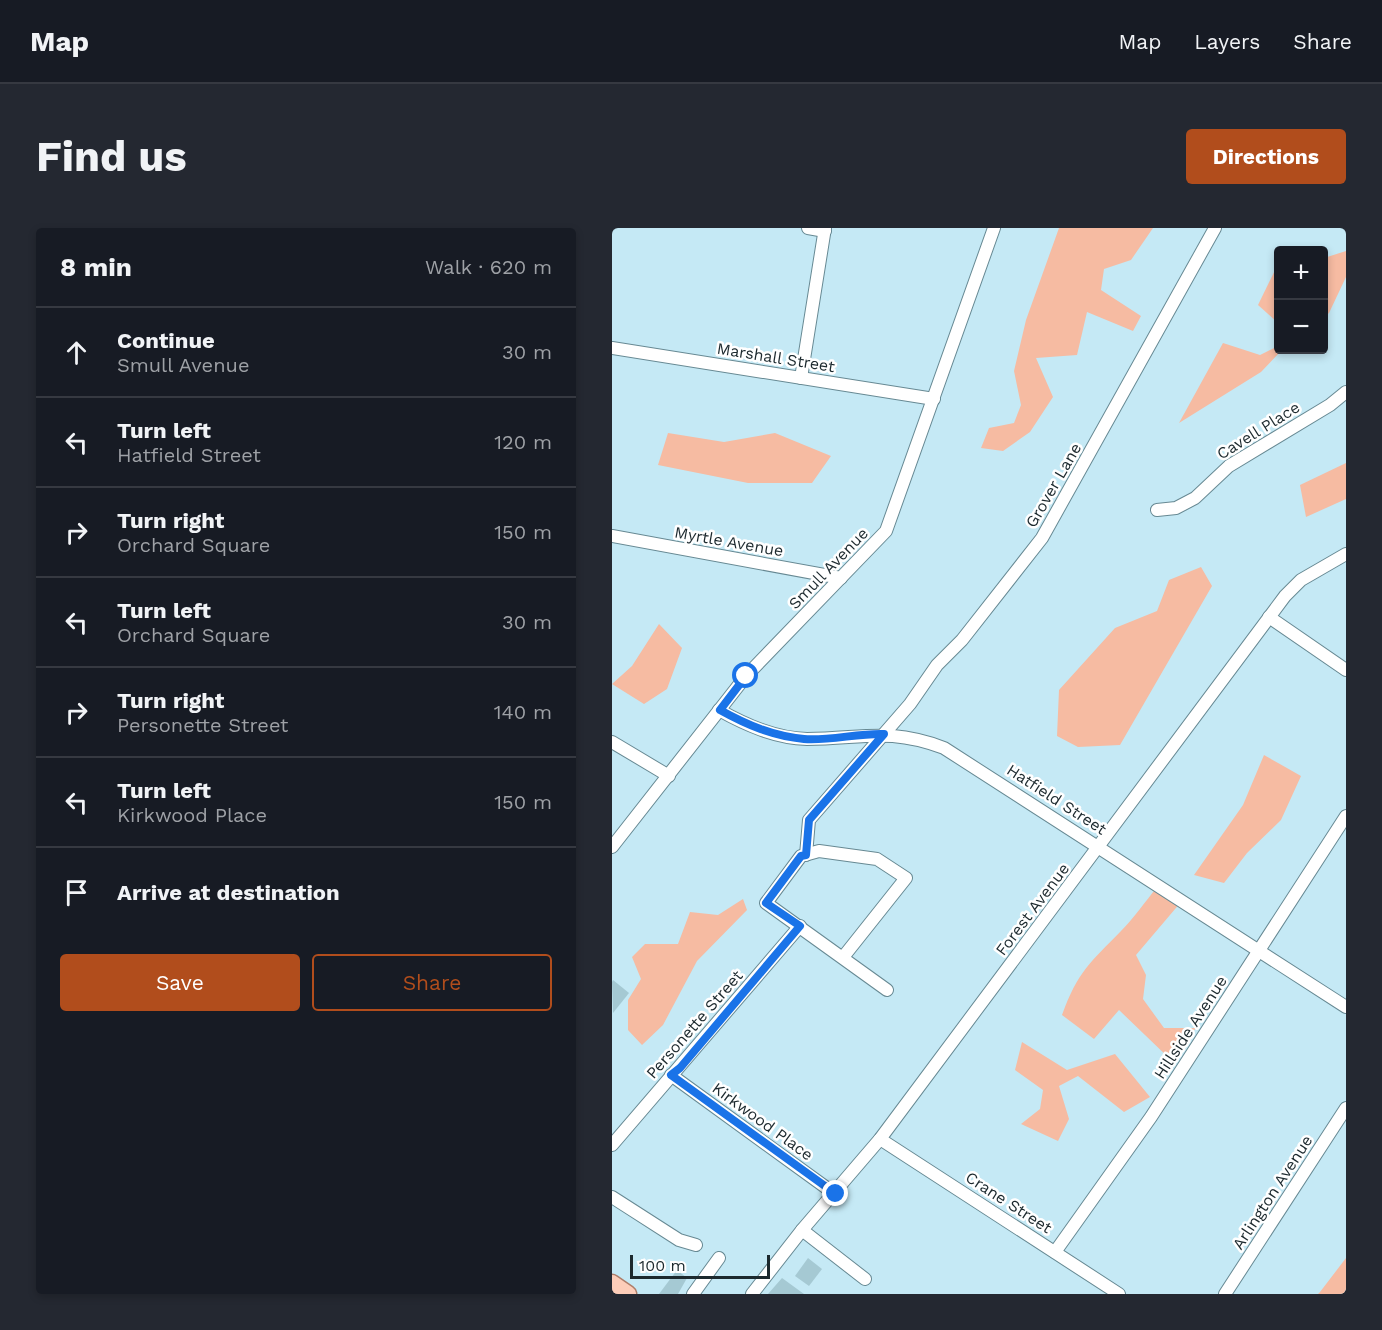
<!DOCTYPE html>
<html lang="en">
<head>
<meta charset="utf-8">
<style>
  body { margin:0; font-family:"Work Sans",sans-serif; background:#242831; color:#f1f3f6 }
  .controls { position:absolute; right:18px; top:18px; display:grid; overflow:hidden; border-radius:6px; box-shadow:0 3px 9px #0003 }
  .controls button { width:54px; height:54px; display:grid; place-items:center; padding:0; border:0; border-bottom:2px solid #363941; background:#171b24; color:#f1f3f6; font:30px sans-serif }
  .scale { position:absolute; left:18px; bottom:15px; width:140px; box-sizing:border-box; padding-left:6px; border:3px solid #1c292e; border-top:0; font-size:16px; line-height:21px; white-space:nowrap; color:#1c292e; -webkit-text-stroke:4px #fff; paint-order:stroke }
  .stop { position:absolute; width:18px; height:18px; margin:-14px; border:4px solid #1a73e8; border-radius:50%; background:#fff }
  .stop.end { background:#1a73e8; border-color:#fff; box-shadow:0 2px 6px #0008 }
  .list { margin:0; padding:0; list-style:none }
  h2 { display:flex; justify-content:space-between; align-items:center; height:78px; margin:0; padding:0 24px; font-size:26px }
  h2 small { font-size:20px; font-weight:400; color:#9ea1a6 }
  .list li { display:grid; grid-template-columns:39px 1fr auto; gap:18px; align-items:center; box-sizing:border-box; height:90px; padding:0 24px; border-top:2px solid #363941 }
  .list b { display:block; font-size:22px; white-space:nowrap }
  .list p { margin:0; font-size:20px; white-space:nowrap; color:#9ea1a6 }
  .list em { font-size:20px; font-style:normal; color:#9ea1a6 }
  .actions { display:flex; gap:12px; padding:18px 24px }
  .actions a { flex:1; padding:14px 0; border:2px solid #b14d1c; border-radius:6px; text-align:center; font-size:21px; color:#b14d1c }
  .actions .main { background:#b14d1c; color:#fff }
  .icon { flex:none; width:33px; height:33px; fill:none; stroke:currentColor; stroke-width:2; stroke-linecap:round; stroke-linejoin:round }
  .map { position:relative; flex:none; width:734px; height:1066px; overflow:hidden; border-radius:6px }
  header { display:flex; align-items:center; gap:36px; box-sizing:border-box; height:84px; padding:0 30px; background:#171b24; border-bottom:2px solid #363941 }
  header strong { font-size:28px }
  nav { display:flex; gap:33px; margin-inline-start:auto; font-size:21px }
  .intro { display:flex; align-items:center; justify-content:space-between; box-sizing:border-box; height:144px; padding:0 36px }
  h1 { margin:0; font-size:42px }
  .button { padding:15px 27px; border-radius:6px; background:#b14d1c; color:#fff; font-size:21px; font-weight:700 }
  main { display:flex; gap:36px; padding:0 36px }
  aside { flex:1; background:#171b24; border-radius:6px; box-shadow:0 3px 9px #0003 }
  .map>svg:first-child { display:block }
  .green { fill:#f6bba2 }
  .building { fill:#a5c9d3 }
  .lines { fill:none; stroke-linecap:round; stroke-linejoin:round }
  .minor-casing { stroke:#678993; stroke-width:14 }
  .major-casing { stroke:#ae7e6a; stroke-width:19 }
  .minor { stroke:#fff; stroke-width:12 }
  .major { stroke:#fdcdb9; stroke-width:16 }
  .route { stroke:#1a73e8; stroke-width:8 }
  .labels { text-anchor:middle; stroke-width:5; stroke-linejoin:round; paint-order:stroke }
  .street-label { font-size:16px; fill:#1c292e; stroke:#fff }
</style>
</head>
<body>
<header>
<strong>Map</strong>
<nav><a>Map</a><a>Layers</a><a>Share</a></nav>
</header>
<div class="intro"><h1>Find us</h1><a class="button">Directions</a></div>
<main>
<aside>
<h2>8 min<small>Walk · 620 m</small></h2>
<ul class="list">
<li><svg class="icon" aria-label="ahead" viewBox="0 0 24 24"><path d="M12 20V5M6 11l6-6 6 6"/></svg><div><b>Continue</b><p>Smull Avenue</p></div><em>30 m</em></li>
<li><svg class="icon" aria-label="left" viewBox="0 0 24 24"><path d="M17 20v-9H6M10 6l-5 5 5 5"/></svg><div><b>Turn left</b><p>Hatfield Street</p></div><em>120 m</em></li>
<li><svg class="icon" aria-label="right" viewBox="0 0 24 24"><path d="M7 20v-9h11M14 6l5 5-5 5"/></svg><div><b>Turn right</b><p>Orchard Square</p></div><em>150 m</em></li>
<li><svg class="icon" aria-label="left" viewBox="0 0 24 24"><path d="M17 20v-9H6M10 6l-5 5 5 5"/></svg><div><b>Turn left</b><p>Orchard Square</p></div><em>30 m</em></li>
<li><svg class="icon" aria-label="right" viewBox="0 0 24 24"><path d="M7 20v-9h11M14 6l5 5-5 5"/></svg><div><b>Turn right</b><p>Personette Street</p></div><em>140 m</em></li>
<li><svg class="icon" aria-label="left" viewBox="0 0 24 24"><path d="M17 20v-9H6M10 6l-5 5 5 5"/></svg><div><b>Turn left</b><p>Kirkwood Place</p></div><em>150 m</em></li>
<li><svg class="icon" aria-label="arrive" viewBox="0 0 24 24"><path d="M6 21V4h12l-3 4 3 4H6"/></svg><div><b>Arrive at destination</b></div></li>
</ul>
<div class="actions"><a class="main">Save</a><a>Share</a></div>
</aside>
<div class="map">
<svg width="734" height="1066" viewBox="0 0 734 1066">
  <rect width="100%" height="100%" fill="#c5e9f5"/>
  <g class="green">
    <path d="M447,0h94l-22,32 -27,9 -3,21 40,26 -8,15 -46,-19 -10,43 -41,3 17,39 -23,35 -27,19 -22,-3 8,-20 25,-5 7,-18 -7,-34 12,-51z"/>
    <path d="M734,23v26l-17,36 -5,4v-59z"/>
    <path d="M666,36v59l-20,-18z"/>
    <path d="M611,115l37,12 16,-8 2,-4v7h4l-21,22 -82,51z"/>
    <path d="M56,205l56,9 51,-9 56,23 -19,27h-64l-90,-18z"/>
    <path d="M734,235v36l-40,18 -6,-32z"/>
    <path d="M589,339l11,19 -92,159 -42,2 -21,-11 2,-46 56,-62 42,-17 12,-31z"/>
    <path d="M47,396l23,24 -15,41 -23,15 -32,-20 20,-18z"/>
    <path d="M652,527l37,21 -20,44 -34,33 -23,30 -30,-8 49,-70z"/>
    <path d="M545,659l24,15 -45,53 10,20 -3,24 21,29h32l-25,32 -52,-50 -25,29 -32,-24c16,-44 28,-52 59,-84 13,-13 24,-29 36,-44z"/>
    <path d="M131,671l4,11 -50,51 -34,64 -21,20 -14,-15v-30l13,-21 -9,-22 13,-13h33l12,-32 28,3z"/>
    <path d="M410,814l45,28 48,-16 35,43 -26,15 -46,-36 -19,10 10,33 -11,22 -37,-17 19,-15 3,-19 -28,-20z"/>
    <path d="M734,1030v36h-28l2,-2z"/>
  </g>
  <g class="building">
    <path d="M1,752l16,13 -16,20 -1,-31z"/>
    <path d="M196,1030l14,11 -13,17 -14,-10z"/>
    <path d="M65,1042l10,8 -9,16h-19z"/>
    <path d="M170,1050l22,16h-36z"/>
  </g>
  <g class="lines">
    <defs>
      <g id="minor">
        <path d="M196,0l17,3"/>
        <path d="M0,120l322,51"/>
        <path d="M189,150l24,-150"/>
        <path d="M545,282l19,-2 19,-10 34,-32 101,-61 16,-13"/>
        <path d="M0,308l229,42"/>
        <path d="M657,389l77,53"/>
        <path d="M107,482c27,15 56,28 88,29 55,0 81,-12 137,9l402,259"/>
        <path d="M0,514l57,34"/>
        <path d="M0,619l134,-171 140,-145 108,-303"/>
        <path d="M194,627l3,-35 101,-116 27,-39 25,-25 80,-102 173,-310"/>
        <path d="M232,728l62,-78 -29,-19 -58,-8 -18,5 -35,47 121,87"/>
        <path d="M59,847l164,119"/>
        <path d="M268,911l239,155"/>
        <path d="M0,917l188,-219"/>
        <path d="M0,969l67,43 17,5"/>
        <path d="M190,1002l63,49"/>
        <path d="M443,1024l96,-135 195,-301"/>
        <path d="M81,1066l26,-36"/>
        <path d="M140,1066l50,-64 78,-91 405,-543 16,-16 45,-26"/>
        <path d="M613,1066l121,-186"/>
      </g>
      <path id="major" d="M0,1055l16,11"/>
    </defs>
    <use href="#minor" class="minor-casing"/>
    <use href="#major" class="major-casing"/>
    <use href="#minor" class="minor"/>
    <use href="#major" class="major"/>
  </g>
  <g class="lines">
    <path class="route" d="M134,448l-26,34c27,15 53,26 84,29 26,2 54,-6 80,-5l-75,86 -3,35 -5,1 -35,47 34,23 -120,142 -9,7 165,119"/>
  </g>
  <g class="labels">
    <g class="street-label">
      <text transform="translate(164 129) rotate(9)" y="6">Marshall Street</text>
      <text transform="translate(646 202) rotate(-32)" y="6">Cavell Place</text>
      <text transform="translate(441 257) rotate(-60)" y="6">Grover Lane</text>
      <text transform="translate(117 313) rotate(10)" y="6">Myrtle Avenue</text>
      <text transform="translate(216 340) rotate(-46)" y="6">Smull Avenue</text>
      <text transform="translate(445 571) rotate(33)" y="6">Hatfield Street</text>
      <text transform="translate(420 681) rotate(-53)" y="6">Forest Avenue</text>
      <text transform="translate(82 796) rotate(-49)" y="6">Personette Street</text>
      <text transform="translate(578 799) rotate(-57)" y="6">Hillside Avenue</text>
      <text transform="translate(151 893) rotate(36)" y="6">Kirkwood Place</text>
      <text transform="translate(660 964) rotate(-57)" y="6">Arlington Avenue</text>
      <text transform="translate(397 974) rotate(33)" y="6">Crane Street</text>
    </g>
  </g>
</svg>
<div class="controls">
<button>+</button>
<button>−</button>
</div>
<div class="scale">100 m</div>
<div class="stop" style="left:134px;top:448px"></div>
<div class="stop end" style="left:224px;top:966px"></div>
</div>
</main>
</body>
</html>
